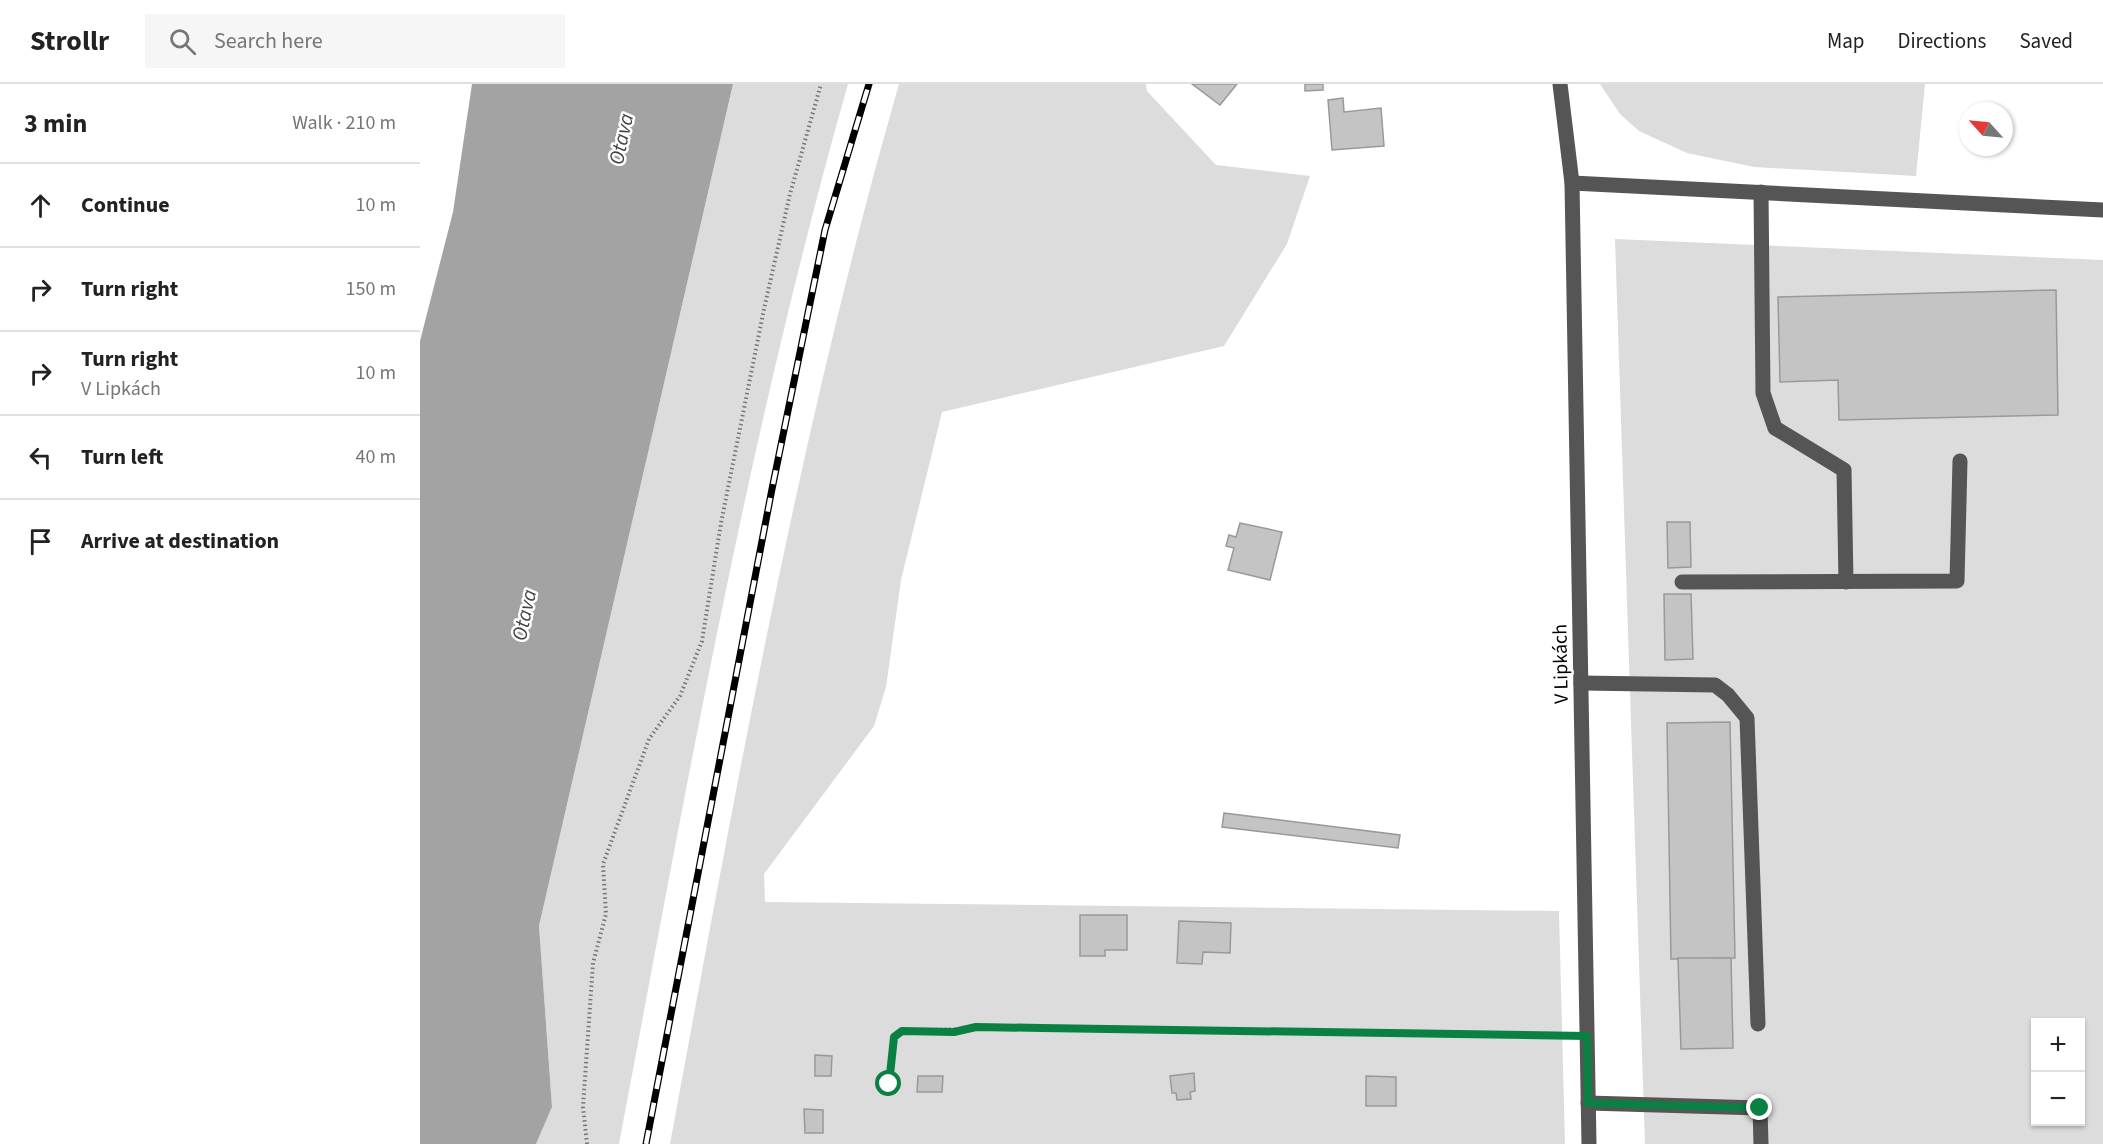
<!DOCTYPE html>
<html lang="en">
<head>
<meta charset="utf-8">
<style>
  body { margin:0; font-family:"Source Sans 3",sans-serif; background:#f6f6f6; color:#222 }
  .controls { position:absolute; right:18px; bottom:18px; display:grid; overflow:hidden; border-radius:0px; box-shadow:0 2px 4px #0004 }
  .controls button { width:54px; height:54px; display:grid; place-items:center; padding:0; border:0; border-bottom:2px solid #e0e0e0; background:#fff; color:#222; font:30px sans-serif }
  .compass { position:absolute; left:1539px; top:18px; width:54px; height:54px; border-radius:50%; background:#fff; box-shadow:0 2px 4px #0004; rotate:297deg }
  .stop { position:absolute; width:18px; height:18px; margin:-14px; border:4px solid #0b8043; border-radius:50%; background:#fff }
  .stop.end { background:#0b8043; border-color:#fff; box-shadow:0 2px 6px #0008 }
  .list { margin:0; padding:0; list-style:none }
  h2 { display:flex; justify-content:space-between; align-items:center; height:78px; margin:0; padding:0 24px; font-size:26px }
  h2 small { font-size:20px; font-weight:400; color:#767676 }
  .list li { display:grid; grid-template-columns:39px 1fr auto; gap:18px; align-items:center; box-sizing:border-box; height:84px; padding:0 24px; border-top:2px solid #e0e0e0 }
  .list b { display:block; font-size:22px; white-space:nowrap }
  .list p { margin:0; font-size:20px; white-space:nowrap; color:#767676 }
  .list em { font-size:20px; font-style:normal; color:#767676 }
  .icon { flex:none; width:33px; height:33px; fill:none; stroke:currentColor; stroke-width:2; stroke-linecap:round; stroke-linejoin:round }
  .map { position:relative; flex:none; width:1683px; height:1060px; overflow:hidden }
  header { display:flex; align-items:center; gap:36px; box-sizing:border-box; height:84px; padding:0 30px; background:#fff; border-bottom:2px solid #e0e0e0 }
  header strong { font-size:28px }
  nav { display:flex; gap:33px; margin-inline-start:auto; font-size:21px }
  .search { width:420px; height:54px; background:#f6f6f6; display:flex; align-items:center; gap:15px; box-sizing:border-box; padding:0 21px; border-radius:0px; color:#767676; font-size:22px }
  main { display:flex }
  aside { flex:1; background:#fff }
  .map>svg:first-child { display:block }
  .green { fill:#dcdcdc; fill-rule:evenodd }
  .water { fill:#a3a3a3 }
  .building { fill:#c4c4c4; stroke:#999; stroke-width:1.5 }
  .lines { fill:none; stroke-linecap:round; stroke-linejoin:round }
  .path { stroke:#777; stroke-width:4; stroke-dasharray:1.5 3; stroke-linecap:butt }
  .minor { stroke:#555; stroke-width:15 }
  .rail-casing { stroke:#000; stroke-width:7 }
  .rail { stroke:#fff; stroke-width:4.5; stroke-dasharray:14; stroke-linecap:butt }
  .route { stroke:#0b8043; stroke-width:8 }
  .labels { text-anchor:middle; stroke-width:5; stroke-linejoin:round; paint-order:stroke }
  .street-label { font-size:20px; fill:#000; stroke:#fff }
  .water-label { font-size:21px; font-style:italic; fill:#444; stroke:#fff }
</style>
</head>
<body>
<header>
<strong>Strollr</strong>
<div class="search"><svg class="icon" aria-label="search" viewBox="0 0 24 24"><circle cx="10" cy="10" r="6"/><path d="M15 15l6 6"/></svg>Search here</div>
<nav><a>Map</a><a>Directions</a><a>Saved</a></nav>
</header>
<main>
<aside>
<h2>3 min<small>Walk · 210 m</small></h2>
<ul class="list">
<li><svg class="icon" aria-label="ahead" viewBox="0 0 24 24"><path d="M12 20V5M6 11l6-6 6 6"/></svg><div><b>Continue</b></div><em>10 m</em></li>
<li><svg class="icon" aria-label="right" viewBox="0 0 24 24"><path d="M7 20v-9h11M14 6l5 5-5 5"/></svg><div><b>Turn right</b></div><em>150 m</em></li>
<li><svg class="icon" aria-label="right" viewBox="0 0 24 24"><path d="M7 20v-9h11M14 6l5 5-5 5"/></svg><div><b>Turn right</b><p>V Lipkách</p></div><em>10 m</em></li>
<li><svg class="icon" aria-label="left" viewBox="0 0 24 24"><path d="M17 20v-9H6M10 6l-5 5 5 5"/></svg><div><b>Turn left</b></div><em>40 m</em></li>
<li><svg class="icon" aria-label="arrive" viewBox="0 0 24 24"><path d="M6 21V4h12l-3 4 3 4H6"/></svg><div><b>Arrive at destination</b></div></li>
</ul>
</aside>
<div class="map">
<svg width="1683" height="1060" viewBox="0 0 1683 1060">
  <rect width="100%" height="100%" fill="#fff"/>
  <g class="green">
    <path d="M313,0h115c-99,348 -162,705 -229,1060h-83l16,-37 -13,-181z"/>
    <path d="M479,0h247l1,7 69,74 94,11 -23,68 -63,102 -282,66 -41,168 -15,107 -12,39 -110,148 1,28 794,9 6,233h-895c66,-356 129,-712 229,-1060z"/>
    <path d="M1180,0h325l-9,92 -162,-9 -67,-14 -48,-22 -19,-17z"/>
    <path d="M1195,155l488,21v884h-458zM1616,938h44v100h-44z"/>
  </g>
  <path class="water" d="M52,0h261l-194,842 13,181 -16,37h-116v-803l33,-129z"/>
  <g class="building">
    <path d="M772,0h45l-17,21z"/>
    <path d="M885,0h18v6l-18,1z"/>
    <path d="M923,14l1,14 37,-4 3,38 -52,4 -4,-50z"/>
    <path d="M1636,206l2,125 -219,5 -1,-40 -58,2 -2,-85z"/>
    <path d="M1247,438h23l1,45 -23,1z"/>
    <path d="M820,439l42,9 -12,48 -42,-10 6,-22 -8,-2 3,-11 7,2z"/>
    <path d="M1244,510h27l2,65 -28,1z"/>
    <path d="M1310,638l5,236 -64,1 -4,-236z"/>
    <path d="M804,729l176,22 -2,13 -176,-21z"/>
    <path d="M660,831h47v35h-22v6h-25z"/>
    <path d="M759,837l52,2 -1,30 -27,-1 -1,12 -25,-1z"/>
    <path d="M1258,874h53l2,90 -52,1z"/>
    <path d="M395,971l17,1 -1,20h-16z"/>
    <path d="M774,989l1,18 -5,1 1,7 -14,1 -1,-7h-4l-2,-17z"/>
    <path d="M498,992h25l-1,16h-25z"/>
    <path d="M946,992l30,1v29h-30z"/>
    <path d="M384,1025l19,1v23h-18z"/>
  </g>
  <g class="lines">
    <g class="path">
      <path d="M469,1000l5,-47c16,-12 59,-4 82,-10l591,8"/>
      <path d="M167,1060l-4,-37 10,-144 13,-49 -3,-50 46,-125 31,-43 22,-55 19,-118 43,-214 26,-115 31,-110"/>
    </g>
    <g class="minor">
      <path d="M1140,0l12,99 17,961"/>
      <path d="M1152,99l531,27"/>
      <path d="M1341,108l2,201 12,35 69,42 2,112"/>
      <path d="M1262,498l275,-1 3,-120"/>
      <path d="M1161,599l134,2 13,10 19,23 11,306"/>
      <path d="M1168,1019l172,5 1,36"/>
    </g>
    <defs>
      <path id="rail" d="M226,1060l126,-655 53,-259 44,-146"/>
    </defs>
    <use href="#rail" class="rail-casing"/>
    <use href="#rail" class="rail"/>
  </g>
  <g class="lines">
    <path class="route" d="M469,1000l5,-47 8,-6 52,1 22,-5 66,1 545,8 1,67 172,5"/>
  </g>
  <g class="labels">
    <g class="street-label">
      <text transform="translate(1140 580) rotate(-91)" y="7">V Lipkách</text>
    </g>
    <g class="water-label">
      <text transform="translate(201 55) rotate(-78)" y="7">Otava</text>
      <text transform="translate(104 531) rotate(-78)" y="7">Otava</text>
    </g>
  </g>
</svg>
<div class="controls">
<button>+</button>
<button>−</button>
</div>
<svg class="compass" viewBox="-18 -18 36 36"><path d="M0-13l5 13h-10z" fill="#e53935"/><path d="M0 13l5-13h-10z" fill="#767676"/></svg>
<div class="stop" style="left:469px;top:1000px"></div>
<div class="stop end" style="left:1340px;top:1024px"></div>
</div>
</main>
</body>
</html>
